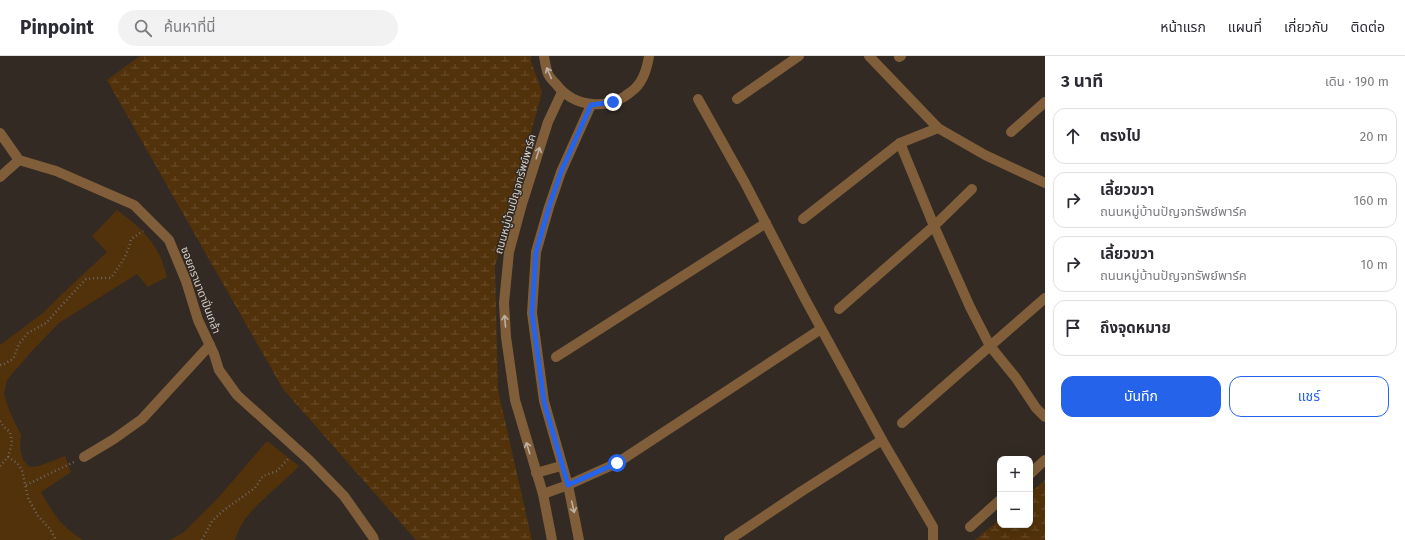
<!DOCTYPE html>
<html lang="th">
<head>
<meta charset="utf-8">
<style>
  body { margin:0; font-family:"Fira Sans","Noto Sans Thai",sans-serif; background:#f2f2f3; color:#2b2b33 }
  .controls { position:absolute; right:12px; bottom:12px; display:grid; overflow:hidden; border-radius:8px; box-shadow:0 4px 16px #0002 }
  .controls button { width:36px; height:36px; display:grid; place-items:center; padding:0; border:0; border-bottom:1px solid #e1e1e2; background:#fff; color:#2b2b33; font:20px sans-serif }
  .stop { position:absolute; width:12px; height:12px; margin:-9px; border:3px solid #2563eb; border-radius:50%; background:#fff }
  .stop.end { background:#2563eb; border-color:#fff; box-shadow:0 1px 4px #0008 }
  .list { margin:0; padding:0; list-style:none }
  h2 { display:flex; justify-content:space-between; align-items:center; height:52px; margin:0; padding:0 16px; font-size:17px }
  h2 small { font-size:13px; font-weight:400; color:#7c7c81 }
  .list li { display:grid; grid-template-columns:26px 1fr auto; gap:12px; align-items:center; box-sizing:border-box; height:56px; margin:0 8px 8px; padding:0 8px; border:1px solid #e1e1e2; border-radius:12px }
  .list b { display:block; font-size:15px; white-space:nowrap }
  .list p { margin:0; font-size:13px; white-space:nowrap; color:#7c7c81 }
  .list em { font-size:13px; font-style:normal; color:#7c7c81 }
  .actions { display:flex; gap:8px; padding:12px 16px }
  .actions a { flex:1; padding:9px 0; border:1px solid #2563eb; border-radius:12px; text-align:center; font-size:14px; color:#2563eb }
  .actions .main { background:#2563eb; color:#fff }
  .icon { flex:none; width:22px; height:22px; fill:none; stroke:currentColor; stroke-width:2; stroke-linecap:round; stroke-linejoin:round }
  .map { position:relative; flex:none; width:1045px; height:484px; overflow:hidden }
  header { display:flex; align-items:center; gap:24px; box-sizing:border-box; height:56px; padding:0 20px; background:#fff; border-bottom:1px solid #e1e1e2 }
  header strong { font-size:19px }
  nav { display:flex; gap:22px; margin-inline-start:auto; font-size:14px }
  .search { width:280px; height:36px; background:#f2f2f3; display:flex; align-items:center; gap:10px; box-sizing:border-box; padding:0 14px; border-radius:22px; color:#7c7c81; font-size:15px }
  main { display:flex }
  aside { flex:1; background:#fff }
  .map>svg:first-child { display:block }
  .green { fill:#52320b }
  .wetland { fill:url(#wetland-marsh) }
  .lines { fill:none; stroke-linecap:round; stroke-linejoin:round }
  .path { stroke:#6e6761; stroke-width:2.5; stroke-dasharray:1 3; stroke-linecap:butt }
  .minor { stroke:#815e3a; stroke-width:10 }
  .oneway { stroke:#beb0a2 }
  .route { stroke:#2563eb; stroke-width:5 }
  .labels { text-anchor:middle; stroke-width:3; stroke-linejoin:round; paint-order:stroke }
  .street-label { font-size:11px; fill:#d8d3ce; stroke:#322a23 }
</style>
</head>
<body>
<header>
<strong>Pinpoint</strong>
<div class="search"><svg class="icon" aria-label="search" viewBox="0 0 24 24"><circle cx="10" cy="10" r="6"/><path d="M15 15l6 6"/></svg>ค้นหาที่นี่</div>
<nav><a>หน้าแรก</a><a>แผนที่</a><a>เกี่ยวกับ</a><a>ติดต่อ</a></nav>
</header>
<main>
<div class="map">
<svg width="1045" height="484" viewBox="0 0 1045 484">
  <defs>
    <pattern id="wetland-marsh" width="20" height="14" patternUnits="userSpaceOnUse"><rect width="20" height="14" fill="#52320b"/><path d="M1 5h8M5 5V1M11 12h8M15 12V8" fill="none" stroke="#6a4f2d"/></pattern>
  </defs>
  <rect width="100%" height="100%" fill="#322a23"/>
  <g class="green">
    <path d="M117,154c17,12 34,27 43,46 3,6 5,14 7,21l-19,10 -11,-13 -78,49 -27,28 -25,29 -3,14 5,16 12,25 -1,13 3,12 7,7 9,-1 26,-10 6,16 -30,20c14,24 19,33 42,48h-83v-195l43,-32 17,-17 47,-44 -15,-16z"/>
    <path d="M267,385l32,25c-15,16 -34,30 -49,47 -7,7 -12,18 -15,27h-65l14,-8 34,-34z"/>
  </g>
  <g class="wetland">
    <path d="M140,0h391v5l11,31 -47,174 3,124 34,150h-116l-133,-151 -176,-309z"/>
    <path d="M1045,424v60h-70l25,-21v6h30v-32z"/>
  </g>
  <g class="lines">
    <g class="path">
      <path d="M0,309l4,-1 9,-5 6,-15 9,-11 18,-10 26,-29 14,-15 11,-1h14c10,-15 16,-21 20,-39l12,-8"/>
      <path d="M0,365l4,6 6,5 2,11 -4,14"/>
      <path d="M0,410l8,-9 9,6 5,7 6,28 10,18 12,13 6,11"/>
      <path d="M26,429l48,-23"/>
      <path d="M202,484l10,-19 12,-11 31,-22 8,-12 14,-5 11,-12"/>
    </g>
    <g class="minor">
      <path d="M544,0c1,6 2,13 4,18 2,4 5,7 8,10 18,24 53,27 76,7 11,-8 15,-22 17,-35"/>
      <path d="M869,0l69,72 47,27 60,28"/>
      <path d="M899,1l2,-1"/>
      <path d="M698,43l47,84 59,114 78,143"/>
      <path d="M737,43l62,-43"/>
      <path d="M1011,76l34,-30"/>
      <path d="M0,77l19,27 37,11 78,34 35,35 17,41 12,39 16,34 5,16 18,25 72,65 35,36 29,41 1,3"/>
      <path d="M900,87l34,83 36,81 20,39 26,32 20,30 9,9"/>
      <path d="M0,121l19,-17"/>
      <path d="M803,163l97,-76 38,-15"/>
      <path d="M839,253l95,-83 38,-37"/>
      <path d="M556,301l210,-134"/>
      <path d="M902,367l143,-125"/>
      <path d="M84,401l30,-18 28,-20 68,-74"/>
      <path d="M536,417l25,-7"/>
      <path d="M1030,418l15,-14"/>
      <path d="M543,438l25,-9 49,-22 204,-134"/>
      <path d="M970,471l30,-27"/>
      <path d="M552,484l-9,-46 -28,-94 -9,-63 -2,-34 5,-51 13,-48 26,-82 14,-30"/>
      <path d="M579,484l-11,-55 -24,-84 -12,-88 4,-61 13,-45 12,-35 30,-67"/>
      <path d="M729,484l73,-49 80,-51 51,87v13"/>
    </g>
  </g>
  <defs><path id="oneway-shaft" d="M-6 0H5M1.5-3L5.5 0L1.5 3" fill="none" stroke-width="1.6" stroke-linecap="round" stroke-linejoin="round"/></defs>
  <g class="oneway">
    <use href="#oneway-shaft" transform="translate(549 17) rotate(-113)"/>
    <use href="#oneway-shaft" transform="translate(538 97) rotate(-72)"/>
    <use href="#oneway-shaft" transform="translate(505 265) rotate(-95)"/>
    <use href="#oneway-shaft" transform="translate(528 392) rotate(-107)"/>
    <use href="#oneway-shaft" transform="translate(573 451) rotate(77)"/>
  </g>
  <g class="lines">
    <path class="route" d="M613,46l-22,3 -30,67 -12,35 -13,45 -4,61 12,89 24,83 49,-22"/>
  </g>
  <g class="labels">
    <g class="street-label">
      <text transform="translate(515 138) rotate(-74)" y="4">ถนนหมู่บ้านปัญจทรัพย์พาร์ค</text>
      <text transform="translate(201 234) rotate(69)" y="4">ซอยกรานาดาปิ่นเกล้า</text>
    </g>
  </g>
</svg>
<div class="controls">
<button>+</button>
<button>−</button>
</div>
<div class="stop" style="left:617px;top:407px"></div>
<div class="stop end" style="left:613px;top:46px"></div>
</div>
<aside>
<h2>3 นาที<small>เดิน · 190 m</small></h2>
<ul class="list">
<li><svg class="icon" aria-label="ahead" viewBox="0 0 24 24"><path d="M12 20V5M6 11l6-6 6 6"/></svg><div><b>ตรงไป</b></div><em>20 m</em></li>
<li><svg class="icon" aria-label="right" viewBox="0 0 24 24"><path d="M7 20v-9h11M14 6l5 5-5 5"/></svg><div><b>เลี้ยวขวา</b><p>ถนนหมู่บ้านปัญจทรัพย์พาร์ค</p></div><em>160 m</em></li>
<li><svg class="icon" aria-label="right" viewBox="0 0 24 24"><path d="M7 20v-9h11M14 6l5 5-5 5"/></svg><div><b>เลี้ยวขวา</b><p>ถนนหมู่บ้านปัญจทรัพย์พาร์ค</p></div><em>10 m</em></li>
<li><svg class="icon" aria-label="arrive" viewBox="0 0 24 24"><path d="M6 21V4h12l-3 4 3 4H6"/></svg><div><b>ถึงจุดหมาย</b></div></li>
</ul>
<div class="actions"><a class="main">บันทึก</a><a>แชร์</a></div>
</aside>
</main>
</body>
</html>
